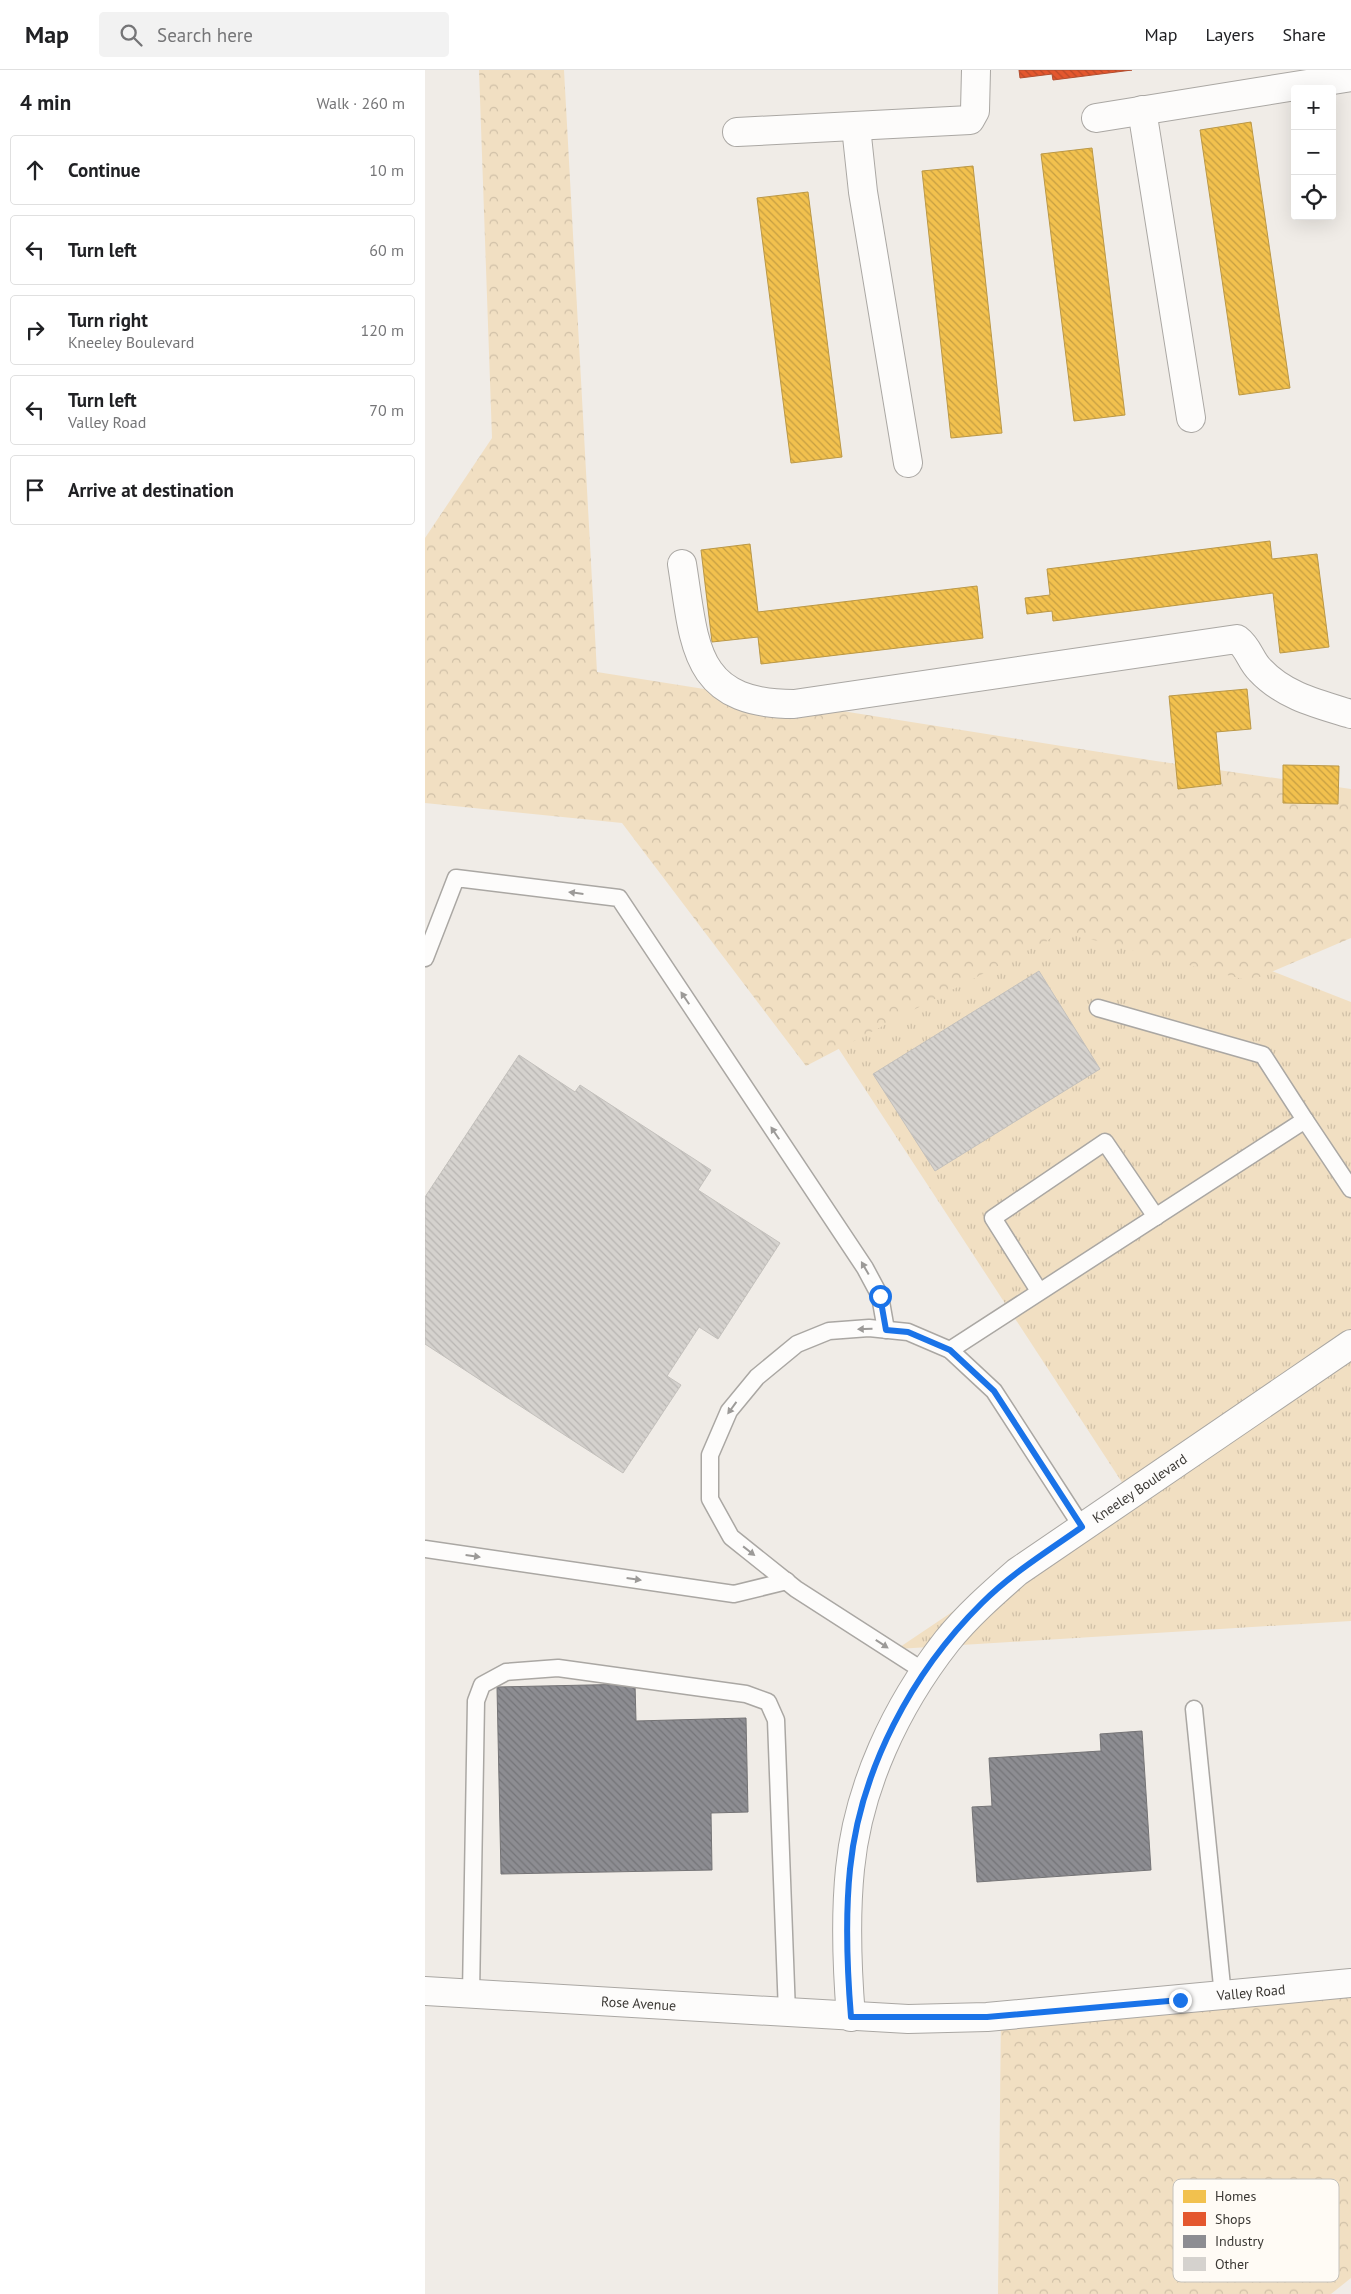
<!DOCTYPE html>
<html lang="en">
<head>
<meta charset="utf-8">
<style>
  body { margin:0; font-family:"PT Sans",sans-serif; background:#f2f2f2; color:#202124 }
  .controls { position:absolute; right:15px; top:15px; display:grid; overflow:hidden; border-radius:5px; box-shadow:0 5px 20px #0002 }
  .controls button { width:45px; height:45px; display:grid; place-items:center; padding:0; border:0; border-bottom:1px solid #e0e0e0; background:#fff; color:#202124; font:25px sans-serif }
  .stop { position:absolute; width:15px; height:15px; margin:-11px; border:4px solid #1a73e8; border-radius:50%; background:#fff }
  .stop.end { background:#1a73e8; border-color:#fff; box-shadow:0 1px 5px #0008 }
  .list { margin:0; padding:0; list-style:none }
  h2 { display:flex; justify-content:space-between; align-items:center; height:65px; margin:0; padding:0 20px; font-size:21px }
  h2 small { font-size:16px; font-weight:400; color:#757577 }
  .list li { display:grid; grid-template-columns:32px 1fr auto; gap:15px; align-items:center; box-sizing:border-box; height:70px; margin:0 10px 10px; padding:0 10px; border:1px solid #e0e0e0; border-radius:5px }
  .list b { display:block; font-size:19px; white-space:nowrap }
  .list p { margin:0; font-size:16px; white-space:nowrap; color:#757577 }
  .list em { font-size:16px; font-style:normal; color:#757577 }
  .icon { flex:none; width:28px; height:28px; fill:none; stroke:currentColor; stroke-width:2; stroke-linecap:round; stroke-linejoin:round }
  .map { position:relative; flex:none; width:926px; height:2224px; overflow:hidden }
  header { display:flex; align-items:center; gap:30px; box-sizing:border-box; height:70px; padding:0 25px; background:#fff; border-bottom:1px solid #e0e0e0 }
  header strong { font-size:24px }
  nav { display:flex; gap:28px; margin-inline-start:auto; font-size:18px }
  .search { width:350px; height:45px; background:#f2f2f2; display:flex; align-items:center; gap:12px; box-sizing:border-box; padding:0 18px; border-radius:5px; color:#757577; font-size:19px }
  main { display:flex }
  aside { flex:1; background:#fff }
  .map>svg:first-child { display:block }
  .grass { fill:url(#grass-tufts) }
  .forest { fill:url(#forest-crowns) }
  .homes { fill:url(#homes-back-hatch); stroke:#bb9846 }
  .shops { fill:url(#shops-back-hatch); stroke:#b24e30 }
  .industry { fill:url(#industry-back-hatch); stroke:#757476 }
  .building { fill:url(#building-back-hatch); stroke:#c3c0bc }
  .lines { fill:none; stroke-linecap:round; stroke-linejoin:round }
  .service-casing { stroke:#aaa7a3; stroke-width:19 }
  .minor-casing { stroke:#aaa7a3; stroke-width:30 }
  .service { stroke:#fdfcfb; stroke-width:16 }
  .minor { stroke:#fdfcfb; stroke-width:28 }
  .oneway { fill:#9c9a98 }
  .route { stroke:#1a73e8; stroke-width:6 }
  .labels { text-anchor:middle; stroke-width:5; stroke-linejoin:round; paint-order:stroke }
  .street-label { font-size:14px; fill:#3c3935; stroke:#fffbf5 }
  .key { fill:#fffbf5; stroke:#c4c1bb; stroke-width:1 }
  .key-label { font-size:14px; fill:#3c3935 }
</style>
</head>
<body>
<header>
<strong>Map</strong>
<div class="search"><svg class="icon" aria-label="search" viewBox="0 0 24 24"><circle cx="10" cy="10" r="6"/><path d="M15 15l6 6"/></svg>Search here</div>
<nav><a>Map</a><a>Layers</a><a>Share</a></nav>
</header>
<main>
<aside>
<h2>4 min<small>Walk · 260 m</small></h2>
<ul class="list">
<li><svg class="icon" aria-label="ahead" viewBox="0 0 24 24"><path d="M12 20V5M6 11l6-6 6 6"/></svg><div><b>Continue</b></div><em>10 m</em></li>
<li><svg class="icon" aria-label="left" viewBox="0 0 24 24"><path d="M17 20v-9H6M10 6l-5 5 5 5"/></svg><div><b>Turn left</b></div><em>60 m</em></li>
<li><svg class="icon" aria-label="right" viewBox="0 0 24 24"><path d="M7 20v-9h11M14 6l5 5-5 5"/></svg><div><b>Turn right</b><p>Kneeley Boulevard</p></div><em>120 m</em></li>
<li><svg class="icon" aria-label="left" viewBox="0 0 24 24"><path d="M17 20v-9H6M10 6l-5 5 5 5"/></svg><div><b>Turn left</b><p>Valley Road</p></div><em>70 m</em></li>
<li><svg class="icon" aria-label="arrive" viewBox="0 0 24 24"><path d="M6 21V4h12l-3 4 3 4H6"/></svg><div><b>Arrive at destination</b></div></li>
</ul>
</aside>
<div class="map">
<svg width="926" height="2224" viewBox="0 0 926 2224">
  <defs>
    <pattern id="grass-tufts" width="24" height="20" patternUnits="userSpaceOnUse" patternTransform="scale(1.25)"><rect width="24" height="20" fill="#f1dfc2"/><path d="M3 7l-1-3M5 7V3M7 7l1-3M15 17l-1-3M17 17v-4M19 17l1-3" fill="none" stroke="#d0c0a7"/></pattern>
    <pattern id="forest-crowns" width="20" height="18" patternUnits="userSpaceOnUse" patternTransform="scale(1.25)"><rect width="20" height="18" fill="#f1dfc2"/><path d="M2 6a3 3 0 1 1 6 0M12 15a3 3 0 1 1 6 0" fill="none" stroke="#d0c0a7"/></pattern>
    <pattern id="homes-back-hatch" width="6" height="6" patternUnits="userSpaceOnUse" patternTransform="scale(1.25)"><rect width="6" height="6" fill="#f2c14e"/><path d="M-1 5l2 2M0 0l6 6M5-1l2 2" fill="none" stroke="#c59e42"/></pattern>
    <pattern id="shops-back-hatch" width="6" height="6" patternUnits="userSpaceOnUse" patternTransform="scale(1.25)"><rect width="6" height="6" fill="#e4572e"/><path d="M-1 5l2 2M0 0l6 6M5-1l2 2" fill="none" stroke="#ba4928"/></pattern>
    <pattern id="industry-back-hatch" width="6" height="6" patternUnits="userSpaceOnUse" patternTransform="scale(1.25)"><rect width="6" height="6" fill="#8d8d92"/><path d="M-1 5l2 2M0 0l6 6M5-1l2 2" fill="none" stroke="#747478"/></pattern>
    <pattern id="building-back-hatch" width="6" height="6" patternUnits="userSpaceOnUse" patternTransform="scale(1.25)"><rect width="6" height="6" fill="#d5d2ce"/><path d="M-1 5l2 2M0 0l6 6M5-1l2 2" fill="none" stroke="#b8b5b2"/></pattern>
  </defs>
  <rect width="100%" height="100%" fill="#f0ece7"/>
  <path class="grass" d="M640,820l286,112v619l-454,28 232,-156 -300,-459z"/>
  <g class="forest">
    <path d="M54,0h85l33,602 559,89 195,28v149l-101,43 -187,-49 -257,134 -184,-243 -197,-20v-265l67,-100z"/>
    <path d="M926,1915v293l-20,16h-333l3,-284z"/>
  </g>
  <g class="homes">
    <path d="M826,52l39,266 -51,7 -39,-265z"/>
    <path d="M667,78l33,267 -51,6 -33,-267z"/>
    <path d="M548,96l29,267 -51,5 -29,-267z"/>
    <path d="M383,122l34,265 -51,6 -34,-265z"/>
    <path d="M845,471l2,18 45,-5 12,93 -49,6 -7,-60 -220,28 -1,-10 -25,3 -2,-16 25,-3 -3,-26z"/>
    <path d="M325,474l8,68 219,-26 6,52 -222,26 -3,-27 -46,5 -11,-92z"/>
    <path d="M822,619l4,40 -35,3 5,52 -43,5 -9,-93z"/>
    <path d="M858,695l56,1 -1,38 -55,-1z"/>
  </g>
  <path class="shops" d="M594,0h113l-79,10 -1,-6 -32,4z"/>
  <g class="industry">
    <path d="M210,1614l1,37 110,-3 2,94 -37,1 1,57 -211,4 -4,-187z"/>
    <path d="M717,1661l9,139 -174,12 -5,-75 20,-1 -3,-48 112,-7 -1,-17z"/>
  </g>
  <g class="building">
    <path d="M614,901l61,98 -165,102 -62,-97z"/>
    <path d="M94,985l56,37 5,-7 131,85 -13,20 82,53 -62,96 -19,-12 -32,49 14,9 -58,88 -198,-129v-147z"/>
  </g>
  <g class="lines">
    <defs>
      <g id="service">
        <path d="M0,888l31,-80 163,20 246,370 15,28 6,34"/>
        <path d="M673,938l165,47 42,65"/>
        <path d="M614,1221l-46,-73 112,-76 51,75"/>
        <path d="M525,1280l355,-230 46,69"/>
        <path d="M0,1479l309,45 53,-13"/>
        <path d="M500,1602l-129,-83 -65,-52 -21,-38v-44l19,-44 28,-34 40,-33 32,-13 40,-3 39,4 42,18 44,41 88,136"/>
        <path d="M769,1639l29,287"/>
        <path d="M46,1924l5,-293 6,-16 24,-13 52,-4 188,26 22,8 8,18 11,293"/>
      </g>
      <g id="minor">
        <path d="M717,40l49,308"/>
        <path d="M671,48l255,-41"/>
        <path d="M431,57l7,65 45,271"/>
        <path d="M312,62l233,-12 5,-9 1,-41"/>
        <path d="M257,494c13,80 10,140 112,140l443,-65c12,9 13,21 23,31 24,26 58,34 91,44"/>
        <path id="s1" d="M0,1921l483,28 79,-2 364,-34"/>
        <path id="s2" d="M426,1947c-4,-49 -6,-99 -1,-148 8,-82 46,-163 97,-228 20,-25 45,-47 70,-69l334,-228"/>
      </g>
    </defs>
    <use href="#service" class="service-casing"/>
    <use href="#minor" class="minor-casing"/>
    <use href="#service" class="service"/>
    <use href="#minor" class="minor"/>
  </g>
  <defs><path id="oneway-solid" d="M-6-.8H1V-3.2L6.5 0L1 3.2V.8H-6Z" transform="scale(1.25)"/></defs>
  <g class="oneway">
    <use href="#oneway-solid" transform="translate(151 823) rotate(-173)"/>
    <use href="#oneway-solid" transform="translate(260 928) rotate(-124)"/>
    <use href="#oneway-solid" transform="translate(350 1063) rotate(-124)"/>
    <use href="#oneway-solid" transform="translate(440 1198) rotate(-120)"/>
    <use href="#oneway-solid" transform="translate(440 1259) rotate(179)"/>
    <use href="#oneway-solid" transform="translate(307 1338) rotate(126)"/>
    <use href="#oneway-solid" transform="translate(324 1481) rotate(38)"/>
    <use href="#oneway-solid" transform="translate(48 1486) rotate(8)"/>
    <use href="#oneway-solid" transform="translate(209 1509) rotate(8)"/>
    <use href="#oneway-solid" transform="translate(457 1574) rotate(33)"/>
  </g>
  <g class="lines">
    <path class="route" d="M455,1226l6,34 22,2 42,18 44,41 88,136c-34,24 -70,46 -100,76 -70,69 -122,167 -132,266 -5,49 -3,99 1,148h136l193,-17"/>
  </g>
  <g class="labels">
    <g class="street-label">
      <text dy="5" stroke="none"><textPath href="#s2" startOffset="646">Kneeley Boulevard</textPath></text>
      <text dy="5" stroke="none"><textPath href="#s1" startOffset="828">Valley Road</textPath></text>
      <text dy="5" stroke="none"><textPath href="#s1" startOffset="214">Rose Avenue</textPath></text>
    </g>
  </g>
  <rect x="748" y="2109" width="166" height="103" rx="8" class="key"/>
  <rect x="758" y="2120" width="23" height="13" fill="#f2c14e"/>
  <rect x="758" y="2142" width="23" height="14" fill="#e4572e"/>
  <rect x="758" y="2165" width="23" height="13" fill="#8d8d92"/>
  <rect x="758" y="2187" width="23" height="14" fill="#d5d2ce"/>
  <g class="key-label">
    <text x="790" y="2131">Homes</text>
    <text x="790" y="2154">Shops</text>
    <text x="790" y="2176">Industry</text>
    <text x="790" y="2199">Other</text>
  </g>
</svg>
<div class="controls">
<button>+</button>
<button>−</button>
<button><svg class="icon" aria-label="locate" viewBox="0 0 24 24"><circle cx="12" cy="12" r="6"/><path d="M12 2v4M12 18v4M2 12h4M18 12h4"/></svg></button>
</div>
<div class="stop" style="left:455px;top:1226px"></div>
<div class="stop end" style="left:755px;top:1930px"></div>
</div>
</main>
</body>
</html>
